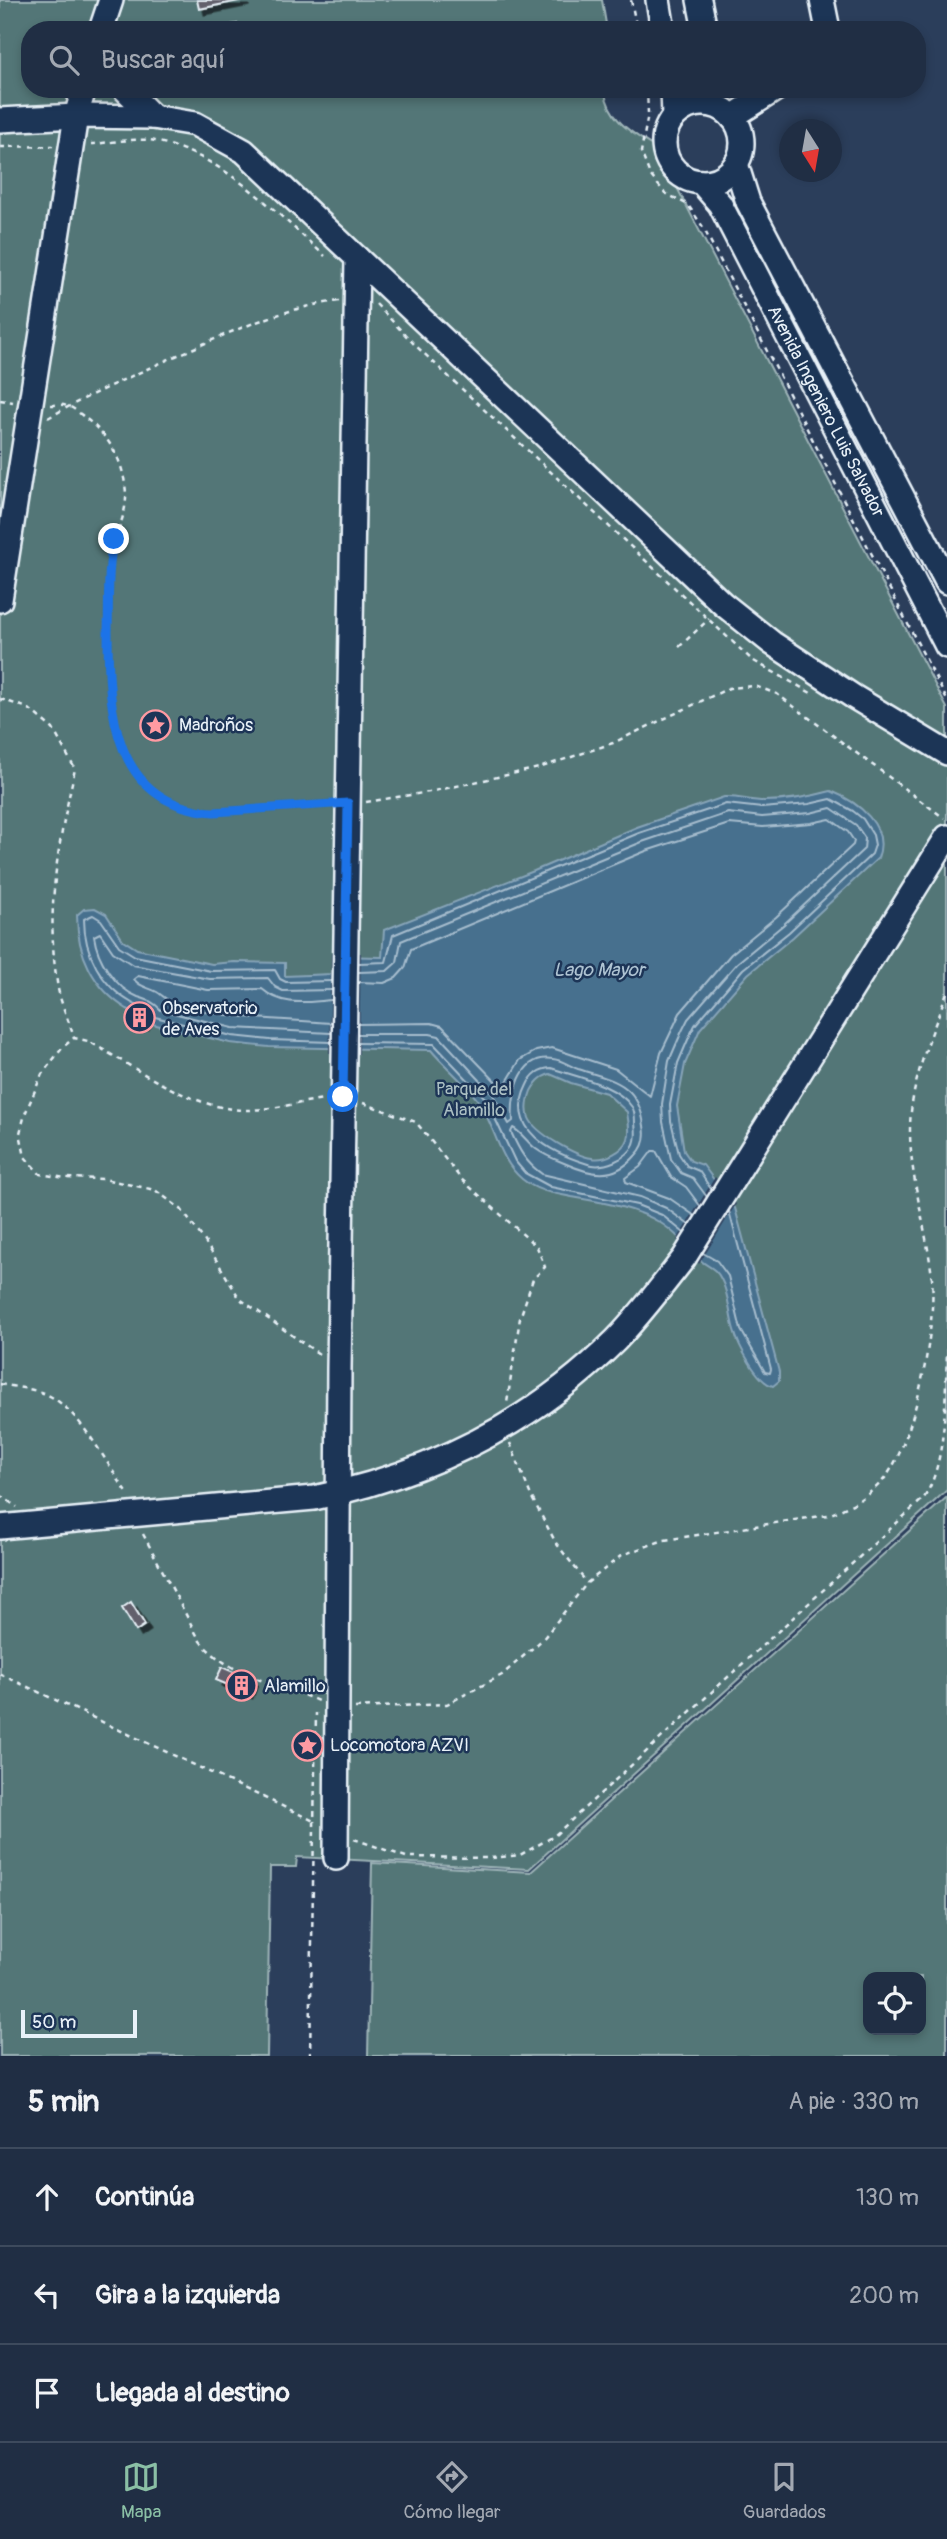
<!DOCTYPE html>
<html lang="es">
<head>
<meta charset="utf-8">
<style>
  body { margin:0; font-family:Pangolin,sans-serif; background:#28364b; color:#f1f3f6 }
  .controls { position:absolute; right:21px; bottom:21px; display:grid; overflow:hidden; border-radius:14px; box-shadow:0 4px 10px #0003 }
  .controls button { width:63px; height:63px; display:grid; place-items:center; padding:0; border:0; border-bottom:2px solid #3d4a5d; background:#202e44; color:#f1f3f6; font:35px sans-serif }
  .compass { position:absolute; left:779px; top:119px; width:63px; height:63px; border-radius:50%; background:#202e44; box-shadow:0 4px 10px #0003; rotate:169deg }
  .scale { position:absolute; left:21px; bottom:18px; width:116px; box-sizing:border-box; padding-left:7px; border:4px solid #e8f1f8; border-top:0; font-size:19px; line-height:24px; white-space:nowrap; color:#e8f1f8; -webkit-text-stroke:5px #1d3557; paint-order:stroke }
  .stop { position:absolute; width:21px; height:21px; margin:-16px; border:5px solid #1a73e8; border-radius:50%; background:#fff }
  .stop.end { background:#1a73e8; border-color:#fff; box-shadow:0 2px 7px #0008 }
  .list { margin:0; padding:0; list-style:none }
  h2 { display:flex; justify-content:space-between; align-items:center; height:91px; margin:0; padding:0 28px; font-size:30px }
  h2 small { font-size:23px; font-weight:400; color:#a2a8b2 }
  .list li { display:grid; grid-template-columns:46px 1fr auto; gap:21px; align-items:center; box-sizing:border-box; height:98px; padding:0 28px; border-top:2px solid #3d4a5d }
  .list b { display:block; font-size:26px; white-space:nowrap }
  .list em { font-size:23px; font-style:normal; color:#a2a8b2 }
  .icon { flex:none; width:38px; height:38px; fill:none; stroke:currentColor; stroke-width:2; stroke-linecap:round; stroke-linejoin:round }
  .map { position:relative; flex:none; width:947px; height:2056px; overflow:hidden }
  .search { position:absolute; background:#202e44; box-shadow:0 4px 10px #0003; left:21px; right:21px; top:21px; height:77px; display:flex; align-items:center; gap:18px; box-sizing:border-box; padding:0 24px; border-radius:28px; color:#a2a8b2; font-size:26px }
  .sheet { height:385px; background:#202e44 }
  nav { display:flex; justify-content:space-around; align-items:center; box-sizing:border-box; height:98px; border-top:2px solid #3d4a5d; background:#202e44; font-size:19px; color:#a2a8b2 }
  nav a { display:grid; justify-items:center; gap:4px }
  nav .on { color:#8abfa5 }
  .map>svg:first-child { display:block }
  .green { fill:#537677; stroke:#9eb4b8; stroke-width:2; fill-rule:evenodd }
  .water { fill:#46708e; stroke:#87a4b8; stroke-width:2; fill-rule:evenodd }
  .pier { fill:#2b3e5b }
  .lines { fill:none; stroke-linecap:round; stroke-linejoin:round }
  .shore { stroke:#a7bdce; stroke-width:2 }
  .building { fill:#62606c; stroke:#e8f1f8; stroke-width:2; filter:url(#shadow) }
  .minor-casing { stroke:#e8f1f8; stroke-width:28 }
  .path { stroke:#e8f1f8; stroke-width:2.5; stroke-dasharray:5 5; stroke-linecap:butt }
  .minor { stroke:#1d3557; stroke-width:23 }
  .route { stroke:#1a73e8; stroke-width:9 }
  .labels { text-anchor:middle; stroke-width:5; stroke-linejoin:round; paint-order:stroke }
  .street-label { font-size:18px; fill:#e8f1f8; stroke:#1d3557 }
  .poi-label { font-size:18px; fill:#e8f1f8; stroke:#1d3557; text-anchor:start }
  .park-label { font-size:18px; fill:#acc0c4; stroke:#1d3557 }
  .water-label { font-size:19px; font-style:italic; fill:#afc4d3; stroke:#1d3557 }
</style>
</head>
<body>
<div class="map">
<svg width="947" height="2056" viewBox="0 0 947 2056">
  <defs>
    <filter id="shadow"><feDropShadow dx="5.5" dy="5.5" stdDeviation="0" flood-color="#0009"/></filter>
  </defs>
  <rect width="100%" height="100%" fill="#2b3e5b"/>
  <filter id="ink" filterUnits="userSpaceOnUse"><feTurbulence type="fractalNoise" baseFrequency=".0143" numOctaves="2"/><feDisplacementMap in="SourceGraphic" scale="14" xChannelSelector="R" yChannelSelector="G"/><feConvolveMatrix kernelMatrix="1 2 1 2 8 2 1 2 1" color-interpolation-filters="sRGB"/></filter>
  <g filter="url(#ink)">
    <g class="green">
      <path d="M0,0h602l5,30h-577v59h574c5,32 28,44 53,60l290,559v782l-418,379 -232,-12 -1,10h-26l-3,189h-267z"/>
      <path d="M947,1497v559h-579l4,-193 159,9zM868,1977h53v53h-53z"/>
    </g>
    <path class="water" d="M831,791c27,11 59,35 47,67l-85,79 -45,37 -48,55 -15,35 -8,42 7,45 7,10 12,4 32,43 44,164v9l-6,5c-15,-3 -35,-41 -39,-56 -5,-16 -5,-37 -13,-51 -6,-13 -15,-12 -23,-21 -12,-13 -24,-27 -39,-36 -25,-15 -59,-20 -87,-25 -19,-4 -34,-5 -50,-18 -22,-18 -27,-50 -41,-74 -11,-18 -36,-38 -50,-55l-162,-3 -39,-4 -86,-21 2,-6c-7,-3 -11,-3 -19,-7 -34,-21 -50,-55 -50,-94l7,-6 11,-1 11,6 17,26 14,9 75,15 22,-2 51,1v13l47,-2 1,-18 49,1 2,-27 150,-59 103,-44 87,-30c14,-1 26,4 40,4 23,0 45,-4 67,-10zM550,1074l21,9 35,10 21,19c1,9 4,18 1,27 -4,12 -24,22 -36,19 -16,-2 -57,-25 -63,-40 -3,-8 -1,-19 2,-27 5,-9 9,-14 19,-17z"/>
    <g class="pier">
      <path d="M331,953h30l-2,101 -30,-1z"/>
      <path d="M715,1177l21,27 -37,60 -22,-24z"/>
    </g>
    <g class="lines">
      <g class="shore">
        <path d="M359,963l27,-1 7,-27 246,-102 87,-29 36,4 47,-4 22,-5 22,12 10,8 10,16 2,10 -3,9 -83,78 -46,37 -48,56 -5,10 -12,28 -8,42 1,16 8,33 8,12 12,5 12,18"/>
        <path d="M359,972l28,-1 10,-9 4,-21 241,-99 86,-29 34,4 48,-4 21,-5 25,17 9,13 -1,11 -81,76 -46,38 -49,56 -6,12 -13,30 -7,43 1,18 8,37 10,14 12,5 14,19"/>
        <path d="M331,1023c-55,-5 -108,-2 -161,-22 -5,-2 -8,-6 -13,-9 -9,-5 -18,-5 -23,-13l4,-3 70,14 54,-1c21,18 43,13 70,11"/>
        <path d="M358,1024l73,-1 11,3 59,61 4,-2 15,-25 16,-9 16,-3 64,21 34,27 11,-43 19,-40 51,-59 45,-37 77,-72 1,-4 -6,-9 -18,-13 -19,4 -48,4 -34,-3 -83,27 -235,98 -6,19 -9,10 -12,5 -26,-1"/>
        <path d="M331,1033l-98,-5 -72,-18c-7,-8 -13,-10 -23,-13 -23,-9 -41,-38 -44,-61l6,-3 13,19 20,13 77,14 58,-1 7,9 8,4 49,-1"/>
        <path d="M358,1034h72l9,2 53,57 17,31 4,-3c-2,-24 6,-68 40,-62 9,1 17,7 25,10 35,11 61,14 66,57 2,10 0,21 -8,29 -22,26 -45,20 -72,8 -10,-4 -20,-8 -28,-14 -8,-6 -15,-17 -23,-21l-2,4c8,18 15,31 31,42l98,23 26,11 23,17"/>
        <path d="M331,1042l-61,-2 -38,-4 -77,-19c-7,-10 -14,-9 -23,-14 -31,-17 -48,-50 -48,-84l9,-4 8,5 18,26 16,10 76,15 64,-1 5,9 6,3 46,-1"/>
        <path d="M357,1043l77,1 52,55 29,62 10,12 26,14 86,18 25,10 22,18"/>
        <path d="M551,1068c26,9 65,16 81,39 3,4 3,11 3,16 1,7 2,14 -1,21 -6,15 -31,25 -46,20 -36,-11 -84,-34 -61,-79 5,-11 12,-16 24,-17z"/>
        <path d="M695,1216l-26,-18 -43,-16 -1,-4 15,-11 12,-16h4l15,26 15,10 15,20"/>
        <path d="M703,1253l14,8 11,15 13,54 24,42 5,1 1,-4 -42,-158"/>
      </g>
    </g>
    <g class="building">
      <path d="M197,0h47l-45,9z"/>
      <path d="M237,24l1,6h-37z"/>
      <path d="M138,1012l9,5 -4,7 -12,-5z"/>
      <path d="M131,1602l14,23 -9,6 -14,-23z"/>
      <path d="M222,1667l30,13 -5,13 -31,-13z"/>
    </g>
    <g class="lines">
      <defs>
        <g id="minor">
          <path d="M658,0l5,30"/>
          <path d="M699,0l6,30"/>
          <path d="M822,0l6,30"/>
          <path d="M101,30l10,-30"/>
          <path d="M125,89l28,28"/>
          <path d="M673,89l1,27"/>
          <circle cx="703" cy="143" r="39"/>
          <path d="M732,117l44,-28"/>
          <path d="M0,120l76,-4 77,1 42,7 49,27 479,453 49,39 82,54 93,56"/>
          <path d="M736,164l12,38 199,380"/>
          <path id="s1" d="M701,182l19,22 227,442"/>
          <path d="M0,600l76,-484 8,-27"/>
          <path d="M0,1527l314,-29c115,-24 218,-74 302,-158 25,-26 46,-54 68,-82l263,-421"/>
          <path d="M336,1858l3,-490 18,-1110"/>
        </g>
      </defs>
      <use href="#minor" class="minor-casing"/>
      <g class="path">
        <path d="M631,0l6,30"/>
        <path d="M647,89l1,25 -7,38 9,23 15,18 23,12 15,22 244,473"/>
        <path d="M91,144c18,-1 47,-7 64,-3 71,16 118,69 170,115"/>
        <path d="M0,147l53,-1"/>
        <path d="M376,304l39,41 337,315 59,33"/>
        <path d="M0,400l13,2"/>
        <path d="M51,405c5,0 11,-1 16,1 6,1 12,7 17,11 26,20 40,44 42,77 1,24 -15,47 -17,72 -2,21 0,43 -1,64 0,79 5,176 106,182l114,-8"/>
        <path d="M48,418c42,-24 86,-43 130,-63 53,-23 103,-47 161,-54"/>
        <path d="M679,647l30,-28"/>
        <path d="M0,699l28,9 25,21 22,40c-16,72 -30,138 -18,213 2,19 12,38 17,56"/>
        <path d="M366,802l63,-10 110,-24 74,-25 116,-55 26,-2 22,8 167,124"/>
        <path d="M363,1103l53,19 45,57 76,68 8,20 -12,12 -13,39 -13,85"/>
        <path d="M319,1354l-79,-55 -36,-59 -23,-31 -26,-19 -51,-11 -38,-1 -26,-4 -15,-17 -5,-24 5,-19 17,-40 21,-27 11,-9 14,3c47,26 105,70 161,69 24,-1 50,-7 74,-11"/>
        <path d="M0,1384c14,3 29,4 43,9 36,13 64,73 86,102"/>
        <path d="M510,1443l21,53 25,47 31,40"/>
        <path d="M0,1495l17,12"/>
        <path d="M143,1534l57,107c30,36 77,42 118,60"/>
        <path d="M0,1674l316,148"/>
        <path d="M355,1708l92,-4 55,-29 41,-36 44,-56 35,-28 42,-15 164,-25c21,-8 42,-19 57,-37 31,-40 51,-151 47,-200 -5,-50 -22,-98 -22,-148 0,-47 21,-94 37,-138"/>
        <path d="M354,1839l52,18 85,1 29,-3 34,-19 370,-338c23,-36 21,-101 23,-146"/>
        <path d="M310,2056l6,-343"/>
      </g>
      <use href="#minor" class="minor"/>
    </g>
  </g>
  <g class="lines" filter="url(#ink)">
    <path class="route" d="M114,539c-7,30 -5,61 -6,92 0,79 5,175 106,181l134,-9 -5,294"/>
  </g>
  <defs>
    <symbol id="sight-ring" viewBox="-11 -11 22 22"><circle r="9.5" fill="#1d3557" stroke="#ff9aa2" stroke-width="1.5"/><path d="M0-6L1.8-2.2L6-1.7L2.9 1.2L3.7 5.4L0 3.3L-3.7 5.4L-2.9 1.2L-6-1.7L-1.8-2.2Z" fill="#ff9aa2"/></symbol>
    <symbol id="building-ring" viewBox="-11 -11 22 22"><circle r="9.5" fill="#1d3557" stroke="#ff9aa2" stroke-width="1.5"/><path d="M-4-6H4V6H1V3H-1V6H-4ZM-2.5-4.3h1.7v1.8h-1.7ZM.8-4.3h1.7v1.8H.8ZM-2.5-1h1.7V.8h-1.7ZM.8-1h1.7V.8H.8Z" fill="#ff9aa2"/></symbol>
  </defs>
  <g fill-rule="evenodd">
    <use href="#sight-ring" x="138" y="708" width="35" height="35"/>
    <use href="#building-ring" x="122" y="1000" width="35" height="35"/>
    <use href="#building-ring" x="224" y="1668" width="35" height="35"/>
    <use href="#sight-ring" x="290" y="1728" width="35" height="35"/>
  </g>
  <g class="labels">
    <g class="street-label">
      <text dy="6" stroke="none"><textPath href="#s1" startOffset="262">Avenida Ingeniero Luis Salvador</textPath></text>
    </g>
    <g class="poi-label">
      <text x="179" y="731">Madroños</text>
      <text x="162" y="1014">Observatorio<tspan x="162" dy="21">de Aves</tspan></text>
      <text x="264" y="1692">Alamillo</text>
      <text x="330" y="1751">Locomotora AZVI</text>
    </g>
    <g class="park-label">
      <text x="474" y="1095">Parque del<tspan x="474" dy="21">Alamillo</tspan></text>
    </g>
    <g class="water-label">
      <text x="599" y="976">Lago Mayor</text>
    </g>
  </g>
</svg>
<div class="controls">
<button><svg class="icon" aria-label="locate" viewBox="0 0 24 24"><circle cx="12" cy="12" r="6"/><path d="M12 2v4M12 18v4M2 12h4M18 12h4"/></svg></button>
</div>
<svg class="compass" viewBox="-18 -18 36 36"><path d="M0-13l5 13h-10z" fill="#e53935"/><path d="M0 13l5-13h-10z" fill="#a2a8b2"/></svg>
<div class="scale">50 m</div>
<div class="stop" style="left:343px;top:1097px"></div>
<div class="stop end" style="left:114px;top:539px"></div>
<div class="search"><svg class="icon" aria-label="search" viewBox="0 0 24 24"><circle cx="10" cy="10" r="6"/><path d="M15 15l6 6"/></svg>Buscar aquí</div>
</div>
<section class="sheet">
<h2>5 min<small>A pie · 330 m</small></h2>
<ul class="list">
<li><svg class="icon" aria-label="ahead" viewBox="0 0 24 24"><path d="M12 20V5M6 11l6-6 6 6"/></svg><div><b>Continúa</b></div><em>130 m</em></li>
<li><svg class="icon" aria-label="left" viewBox="0 0 24 24"><path d="M17 20v-9H6M10 6l-5 5 5 5"/></svg><div><b>Gira a la izquierda</b></div><em>200 m</em></li>
<li><svg class="icon" aria-label="arrive" viewBox="0 0 24 24"><path d="M6 21V4h12l-3 4 3 4H6"/></svg><div><b>Llegada al destino</b></div></li>
</ul>
</section>
<nav>
<a class="on"><svg class="icon" aria-label="map" viewBox="0 0 24 24"><path d="M3 6l6-2 6 2 6-2v14l-6 2-6-2-6 2zM9 4v14M15 6v14"/></svg>Mapa</a>
<a><svg class="icon" aria-label="directions" viewBox="0 0 24 24"><path d="M12 3l9 9-9 9-9-9zM9 14v-3h6M13 9l2 2-2 2"/></svg>Cómo llegar</a>
<a><svg class="icon" aria-label="saved" viewBox="0 0 24 24"><path d="M7 4h10v16l-5-4-5 4z"/></svg>Guardados</a>
</nav>
</body>
</html>
